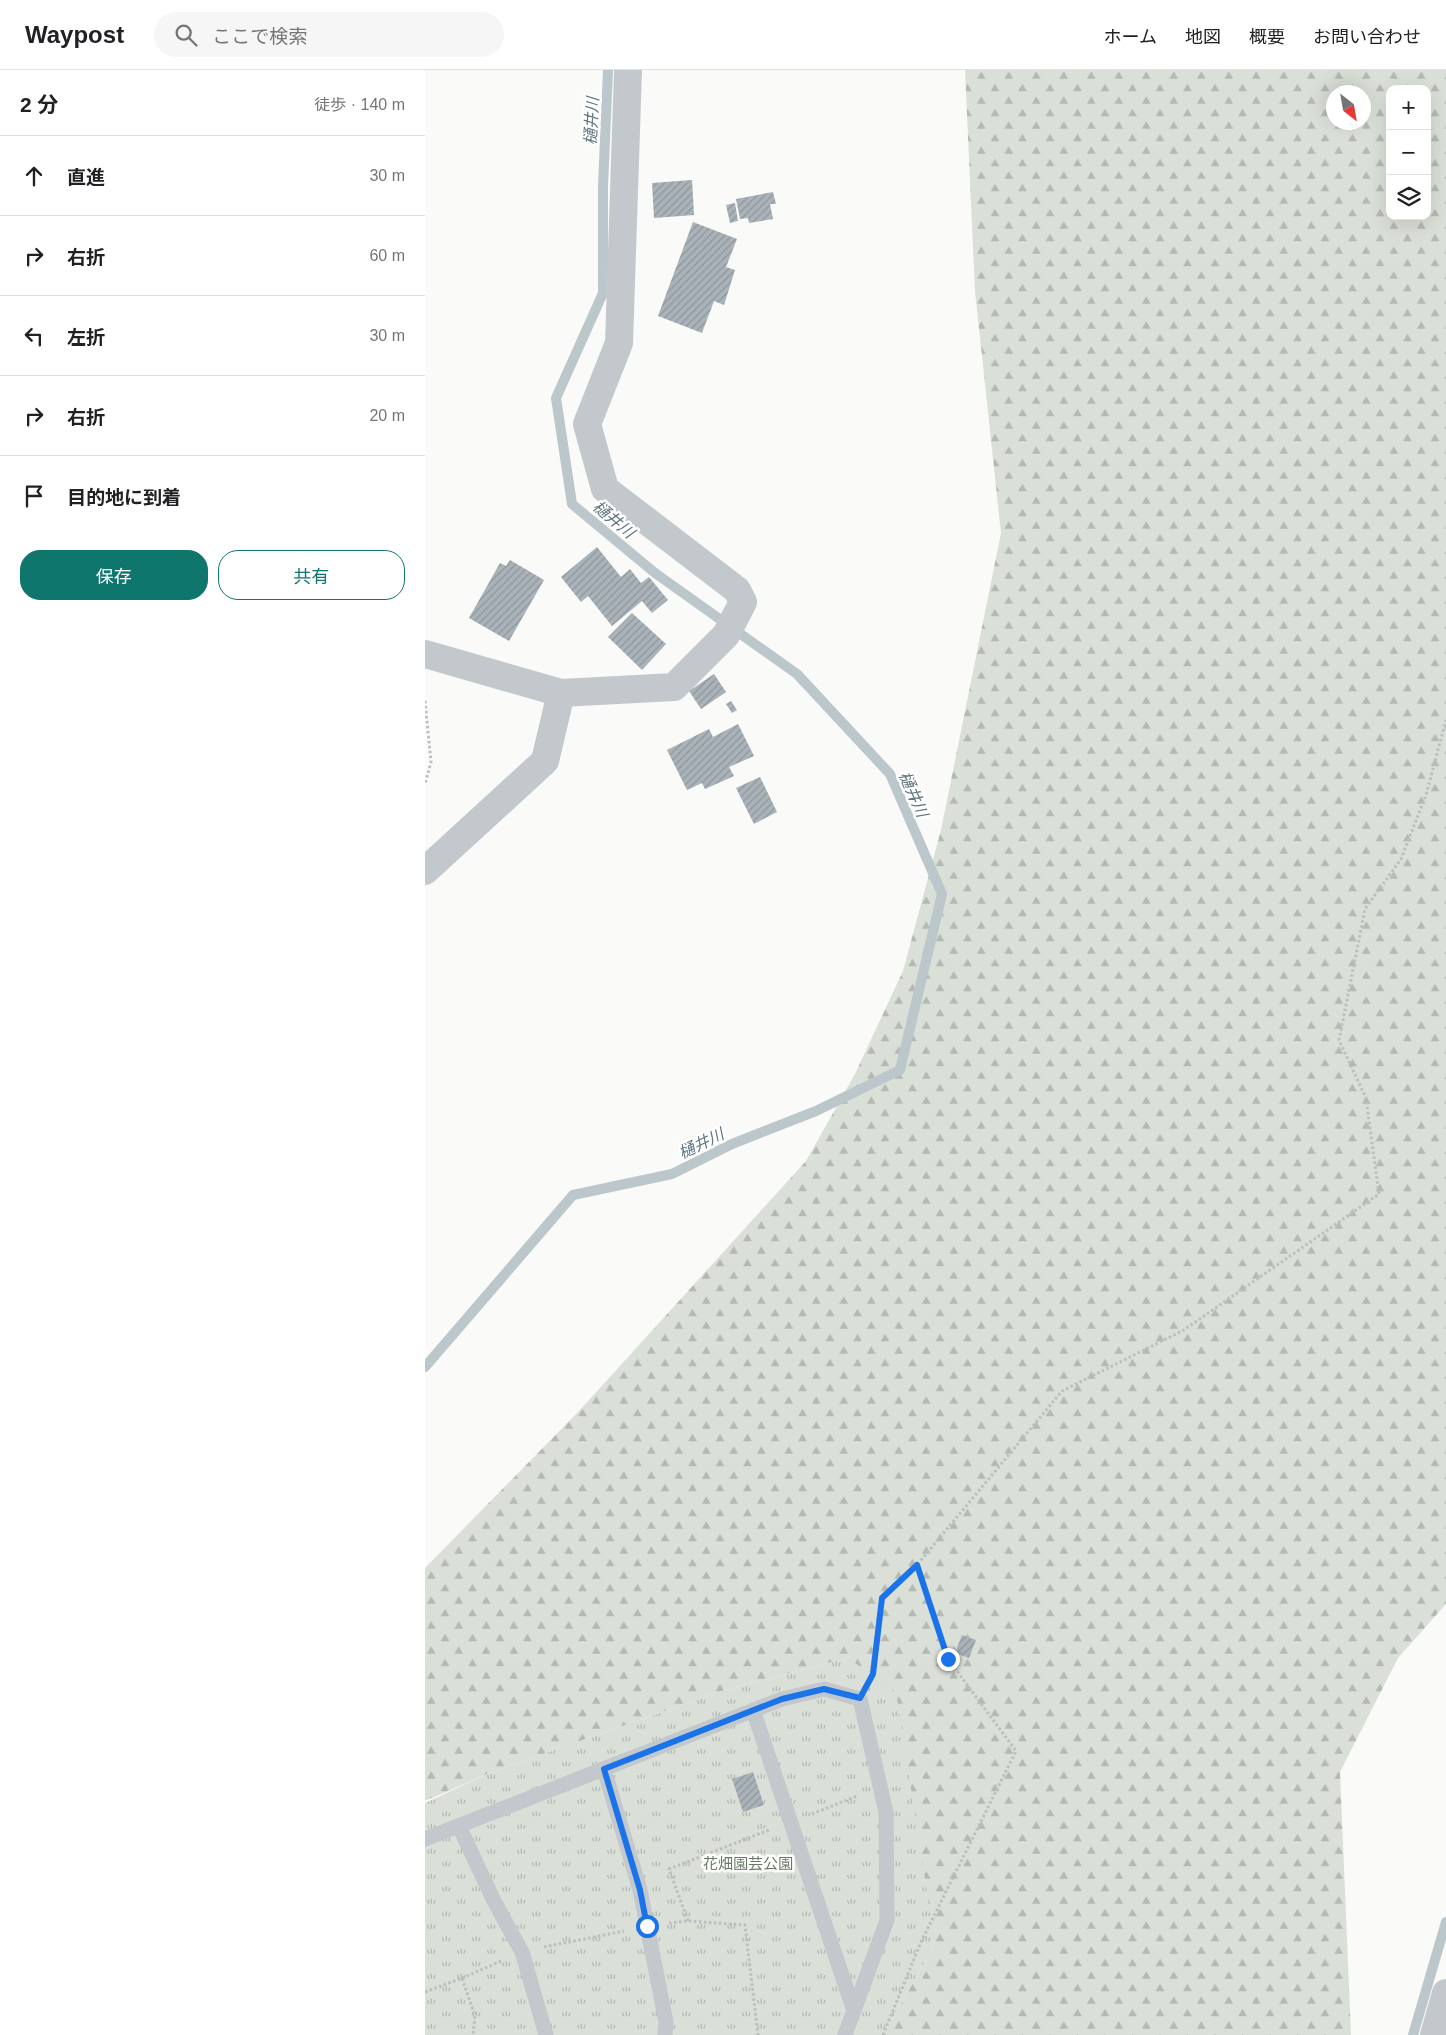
<!DOCTYPE html>
<html lang="ja">
<head>
<meta charset="utf-8">
<style>
  body { margin:0; font-family:Helvetica,"Noto Sans JP",sans-serif; background:#f6f6f6; color:#202124 }
  .controls { position:absolute; right:15px; top:15px; display:grid; overflow:hidden; border-radius:10px; box-shadow:0 5px 20px #0002 }
  .controls button { width:45px; height:45px; display:grid; place-items:center; padding:0; border:0; border-bottom:1px solid #e0e0e0; background:#fff; color:#202124; font:25px sans-serif }
  .compass { position:absolute; left:901px; top:15px; width:45px; height:45px; border-radius:50%; background:#fff; box-shadow:0 5px 20px #0002; rotate:149deg }
  .stop { position:absolute; width:15px; height:15px; margin:-11px; border:4px solid #1a73e8; border-radius:50%; background:#fff }
  .stop.end { background:#1a73e8; border-color:#fff; box-shadow:0 1px 5px #0008 }
  .list { margin:0; padding:0; list-style:none }
  h2 { display:flex; justify-content:space-between; align-items:center; height:65px; margin:0; padding:0 20px; font-size:21px }
  h2 small { font-size:16px; font-weight:400; color:#757577 }
  .list li { display:grid; grid-template-columns:32px 1fr auto; gap:15px; align-items:center; box-sizing:border-box; height:80px; padding:0 20px; border-top:1px solid #e0e0e0 }
  .list b { display:block; font-size:19px; white-space:nowrap }
  .list em { font-size:16px; font-style:normal; color:#757577 }
  .actions { display:flex; gap:10px; padding:15px 20px }
  .actions a { flex:1; padding:11px 0; border:1px solid #0f766e; border-radius:20px; text-align:center; font-size:18px; color:#0f766e }
  .actions .main { background:#0f766e; color:#fff }
  .icon { flex:none; width:28px; height:28px; fill:none; stroke:currentColor; stroke-width:2; stroke-linecap:round; stroke-linejoin:round }
  .map { position:relative; flex:none; width:1021px; height:1965px; overflow:hidden }
  header { display:flex; align-items:center; gap:30px; box-sizing:border-box; height:70px; padding:0 25px; background:#fff; border-bottom:1px solid #e0e0e0 }
  header strong { font-size:24px }
  nav { display:flex; gap:28px; margin-inline-start:auto; font-size:18px }
  .search { width:350px; height:45px; background:#f6f6f6; display:flex; align-items:center; gap:12px; box-sizing:border-box; padding:0 18px; border-radius:28px; color:#757577; font-size:19px }
  main { display:flex }
  aside { flex:1; background:#fff }
  .map>svg:first-child { display:block }
  .forest { fill:url(#forest-firs); fill-rule:evenodd }
  .park { fill:url(#park-tufts) }
  .lines { fill:none; stroke-linecap:round; stroke-linejoin:round }
  .stream { stroke:#bbc7cb; stroke-width:10 }
  .building { fill:url(#building-hatch) }
  .path { stroke:#bbbfc2; stroke-width:3; stroke-dasharray:2.5 2.5; stroke-linecap:butt }
  .service { stroke:#c3c8cc; stroke-width:15 }
  .minor { stroke:#c3c8cc; stroke-width:28 }
  .route { stroke:#1a73e8; stroke-width:6 }
  .labels { text-anchor:middle; stroke-width:5; stroke-linejoin:round; paint-order:stroke }
  .park-label { font-size:15px; fill:#687a64; stroke:#fff }
  .water-label { font-size:16px; font-style:italic; fill:#60757c; stroke:#fff }
</style>
</head>
<body>
<header>
<strong>Waypost</strong>
<div class="search"><svg class="icon" aria-label="search" viewBox="0 0 24 24"><circle cx="10" cy="10" r="6"/><path d="M15 15l6 6"/></svg>ここで検索</div>
<nav><a>ホーム</a><a>地図</a><a>概要</a><a>お問い合わせ</a></nav>
</header>
<main>
<aside>
<h2>2 分<small>徒歩 · 140 m</small></h2>
<ul class="list">
<li><svg class="icon" aria-label="ahead" viewBox="0 0 24 24"><path d="M12 20V5M6 11l6-6 6 6"/></svg><div><b>直進</b></div><em>30 m</em></li>
<li><svg class="icon" aria-label="right" viewBox="0 0 24 24"><path d="M7 20v-9h11M14 6l5 5-5 5"/></svg><div><b>右折</b></div><em>60 m</em></li>
<li><svg class="icon" aria-label="left" viewBox="0 0 24 24"><path d="M17 20v-9H6M10 6l-5 5 5 5"/></svg><div><b>左折</b></div><em>30 m</em></li>
<li><svg class="icon" aria-label="right" viewBox="0 0 24 24"><path d="M7 20v-9h11M14 6l5 5-5 5"/></svg><div><b>右折</b></div><em>20 m</em></li>
<li><svg class="icon" aria-label="arrive" viewBox="0 0 24 24"><path d="M6 21V4h12l-3 4 3 4H6"/></svg><div><b>目的地に到着</b></div></li>
</ul>
<div class="actions"><a class="main">保存</a><a>共有</a></div>
</aside>
<div class="map">
<svg width="1021" height="1965" viewBox="0 0 1021 1965">
  <defs>
    <pattern id="forest-firs" width="22" height="20" patternUnits="userSpaceOnUse" patternTransform="scale(1.25)"><rect width="22" height="20" fill="#dadfd7"/><path d="M5 1l3.5 6h-7zM16 11l3.5 6h-7z" fill="#b4b9b4"/></pattern>
    <pattern id="park-tufts" width="24" height="20" patternUnits="userSpaceOnUse" patternTransform="scale(1.25)"><rect width="24" height="20" fill="#dadfd7"/><path d="M3 7l-1-3M5 7V3M7 7l1-3M15 17l-1-3M17 17v-4M19 17l1-3" fill="none" stroke="#b4b9b4"/></pattern>
    <pattern id="building-hatch" width="6" height="6" patternUnits="userSpaceOnUse" patternTransform="scale(1.25)"><rect width="6" height="6" fill="#aab3b9"/><path d="M-1 1l2-2M0 6l6-6M5 7l2-2" fill="none" stroke="#8e969c"/></pattern>
  </defs>
  <rect width="100%" height="100%" fill="#fafaf8"/>
  <path class="forest" d="M540,0h481v1534l-48,54 -58,114 11,263h-468l52,-91 -87,-286 -126,33 -235,83 -62,27v-233l155,-158 226,-249 49,-87 48,-103 38,-141 60,-297 -26,-242zM965,19h37v127h-37zM908,22h30v30h-30z"/>
  <path class="park" d="M423,1588l48,34 39,252 -52,91h-458v-232l62,-29 235,-83z"/>
  <g class="lines">
    <g class="stream">
      <path d="M0,1297l148,-172 99,-21 60,-30 84,-33 84,-41 42,-176 -52,-120 -93,-100 -142,-101 -83,-69 -16,-106 47,-105v-107l5,-116"/>
      <path d="M988,1965l33,-113"/>
    </g>
  </g>
  <g class="building">
    <path d="M267,110l2,35 -40,3 -2,-35z"/>
    <path d="M348,122l3,12h-6l3,15 -24,4 -1,-5 -8,1 -4,-20z"/>
    <path d="M310,133l3,18 -8,2 -4,-18z"/>
    <path d="M268,152l44,17 -11,28 9,3 -11,35 -10,-4 -12,32 -44,-17z"/>
    <path d="M172,477l24,30 9,-8 11,14 8,-6 19,23 -16,13 -10,-12 -30,25 -24,-30 -7,6 -20,-25z"/>
    <path d="M85,490l34,20 -35,61 -40,-23 31,-55 6,3z"/>
    <path d="M207,543l34,31 -24,26 -34,-33z"/>
    <path d="M289,604l12,18 -25,17 -12,-18z"/>
    <path d="M306,631l6,9 -5,3 -6,-9z"/>
    <path d="M313,654l16,32 -25,11 5,9 -29,13 -3,-6 -15,7 -20,-40 42,-21 4,8z"/>
    <path d="M335,707l17,35 -23,12 -18,-36z"/>
    <path d="M537,1565l14,5 -7,18 -14,-5z"/>
    <path d="M328,1702l11,33 -21,7 -11,-33z"/>
  </g>
  <g class="lines">
    <g class="path">
      <path d="M0,631l6,61 -6,22"/>
      <path d="M445,1608l12,-80 35,-33 145,-174 122,-61 195,-136 -13,-96 -27,-58 26,-131 36,-50 25,-64 20,-75"/>
      <path d="M387,1744l45,-18"/>
      <path d="M263,1851l-19,-52 100,-39"/>
      <path d="M244,1853l19,-2 57,4 13,110"/>
      <path d="M119,1877l80,-16"/>
      <path d="M37,1908l39,-17"/>
      <path d="M0,1922l37,-14 13,38 -2,19"/>
      <path d="M458,1965l38,-93 95,-191 -68,-92 -31,-94"/>
    </g>
    <g class="service">
      <path d="M328,1640l101,301"/>
      <path d="M179,1699l36,121 26,132 -1,13"/>
      <path d="M34,1756l35,75 28,51 24,83"/>
      <path d="M0,1769l357,-140 42,-10 36,10 26,113 1,108 -42,115"/>
    </g>
    <g class="minor">
      <path d="M0,584l136,39 113,-6 52,-52 17,-33 -6,-12 -132,-101 -18,-65 32,-81 9,-273"/>
      <path d="M0,801l120,-110 16,-68"/>
      <path d="M1009,1965l12,-42"/>
    </g>
  </g>
  <g class="lines">
    <path class="route" d="M222,1856l-7,-36 -36,-121 178,-70 42,-10 36,9 13,-24 9,-76 35,-33 31,94"/>
  </g>
  <g class="labels">
    <g class="park-label">
      <text x="323" y="1799">花畑園芸公園</text>
    </g>
    <g class="water-label">
      <text transform="translate(166 51) rotate(-87)" y="6">樋井川</text>
      <text transform="translate(189 449) rotate(40)" y="6">樋井川</text>
      <text transform="translate(489 724) rotate(66)" y="6">樋井川</text>
      <text transform="translate(276 1073) rotate(-26)" y="6">樋井川</text>
    </g>
  </g>
</svg>
<div class="controls">
<button>+</button>
<button>−</button>
<button><svg class="icon" aria-label="layers" viewBox="0 0 24 24"><path d="M12 4l9 5-9 5-9-5zM3 14l9 5 9-5"/></svg></button>
</div>
<svg class="compass" viewBox="-18 -18 36 36"><path d="M0-13l5 13h-10z" fill="#e53935"/><path d="M0 13l5-13h-10z" fill="#757577"/></svg>
<div class="stop" style="left:222px;top:1856px"></div>
<div class="stop end" style="left:523px;top:1589px"></div>
</div>
</main>
</body>
</html>
